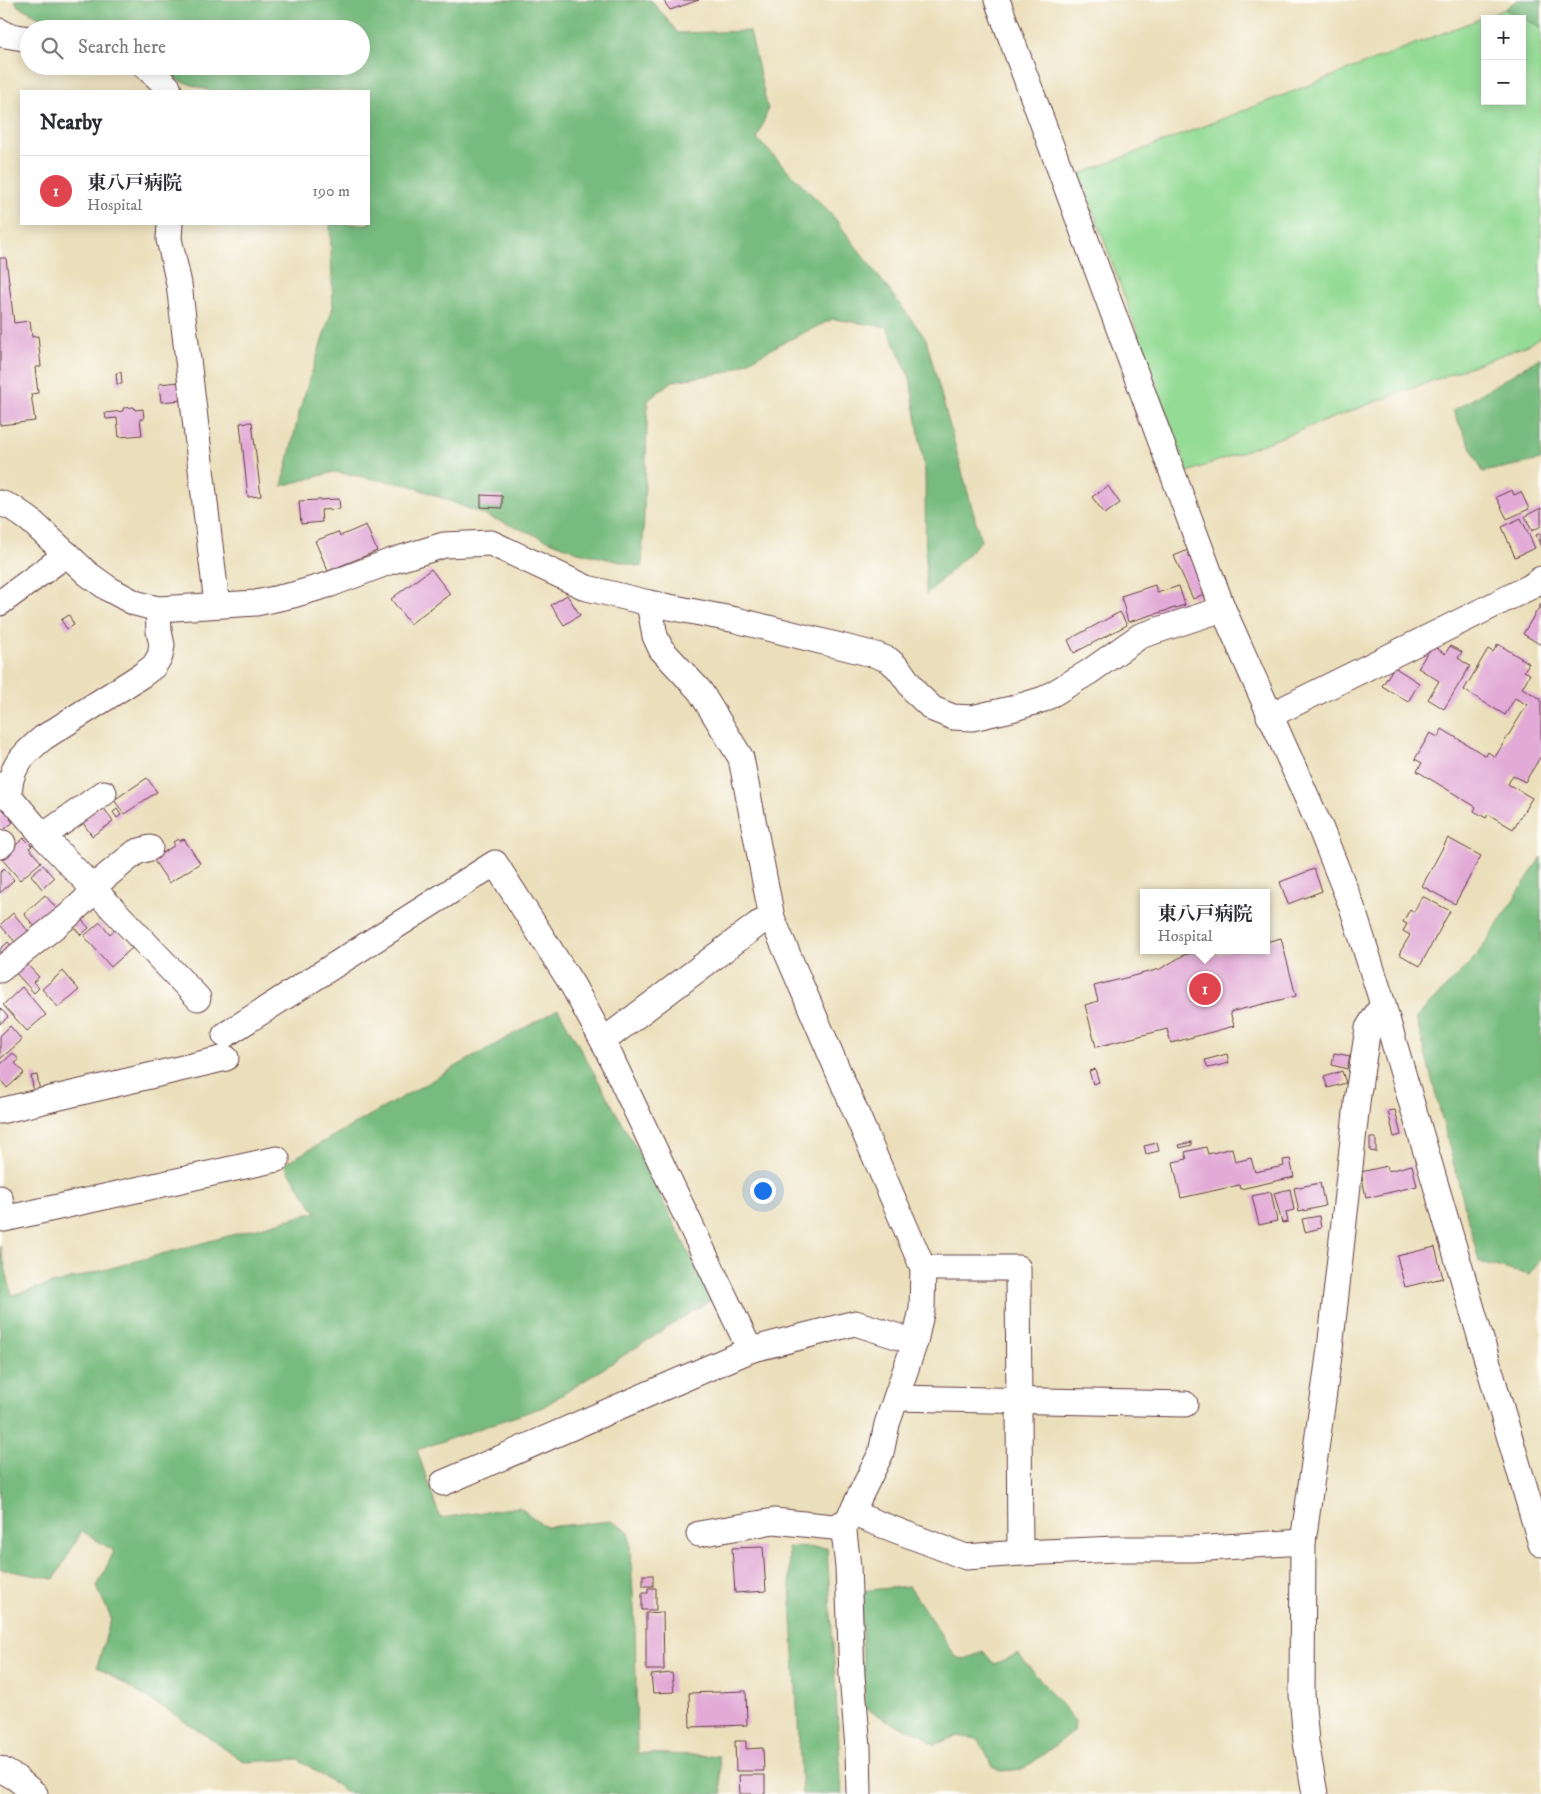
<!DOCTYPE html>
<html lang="en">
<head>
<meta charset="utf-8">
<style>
  body { margin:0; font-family:"IM FELL DW Pica","Noto Serif JP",serif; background:#f7f7f7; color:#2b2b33 }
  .controls { position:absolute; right:15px; top:15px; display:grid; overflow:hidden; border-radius:0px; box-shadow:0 2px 12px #0003 }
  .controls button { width:45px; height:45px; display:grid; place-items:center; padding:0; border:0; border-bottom:1px solid #e1e1e2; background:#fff; color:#2b2b33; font:25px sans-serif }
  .you { position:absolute; left:762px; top:1190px; width:18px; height:18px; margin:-12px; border:4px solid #fff; border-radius:50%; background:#1a73e8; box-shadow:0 0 0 8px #1a73e833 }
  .badge { display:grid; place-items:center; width:32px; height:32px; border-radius:50%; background:#db2777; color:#fff; font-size:16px; font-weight:700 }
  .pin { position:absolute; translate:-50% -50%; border:2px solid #fff; box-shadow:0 1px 5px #0006 }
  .popup { position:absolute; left:1140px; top:889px; width:130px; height:65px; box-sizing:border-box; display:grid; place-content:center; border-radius:0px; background:#fff; filter:drop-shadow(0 1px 4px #0005); font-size:16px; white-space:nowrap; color:#7c7c81 }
  .popup b { font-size:19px; color:#2b2b33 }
  .popup::after { content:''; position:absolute; left:50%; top:100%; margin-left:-10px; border:10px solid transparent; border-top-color:#fff }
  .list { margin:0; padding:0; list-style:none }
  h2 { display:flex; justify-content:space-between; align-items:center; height:65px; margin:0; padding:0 20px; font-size:21px }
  h2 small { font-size:16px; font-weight:400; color:#7c7c81 }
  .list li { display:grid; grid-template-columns:32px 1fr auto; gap:15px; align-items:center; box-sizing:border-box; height:70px; padding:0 20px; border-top:1px solid #e1e1e2 }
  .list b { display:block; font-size:19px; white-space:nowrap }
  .list p { margin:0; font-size:16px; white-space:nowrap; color:#7c7c81 }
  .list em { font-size:16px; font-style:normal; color:#7c7c81 }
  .icon { flex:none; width:28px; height:28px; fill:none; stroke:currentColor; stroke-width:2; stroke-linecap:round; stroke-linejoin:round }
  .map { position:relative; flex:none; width:1541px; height:1794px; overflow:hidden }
  .search { position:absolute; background:#fff; box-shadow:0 2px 12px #0003; left:20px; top:20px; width:350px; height:55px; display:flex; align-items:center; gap:12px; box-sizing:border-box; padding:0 18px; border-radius:28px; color:#7c7c81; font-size:19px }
  .panel { position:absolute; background:#fff; box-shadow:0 2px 12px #0003; left:20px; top:90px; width:350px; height:135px; border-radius:0px }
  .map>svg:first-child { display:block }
  .green { fill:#94db95; stroke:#6f7d60; fill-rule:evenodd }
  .forest { fill:#77bb7e; stroke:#606d54 }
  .building { fill:#e2abd7 }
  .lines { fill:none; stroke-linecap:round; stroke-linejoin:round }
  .minor-casing { stroke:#623c41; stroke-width:27 }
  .minor { stroke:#fff; stroke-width:25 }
</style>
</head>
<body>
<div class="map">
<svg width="1541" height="1794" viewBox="0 0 1541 1794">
  <rect width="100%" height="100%" fill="#fdfcf7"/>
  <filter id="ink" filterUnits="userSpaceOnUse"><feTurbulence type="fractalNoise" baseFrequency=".02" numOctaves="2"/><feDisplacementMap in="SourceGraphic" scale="10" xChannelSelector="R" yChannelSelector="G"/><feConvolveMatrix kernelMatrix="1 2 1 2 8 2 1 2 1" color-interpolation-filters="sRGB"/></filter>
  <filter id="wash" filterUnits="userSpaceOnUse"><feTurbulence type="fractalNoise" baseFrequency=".0096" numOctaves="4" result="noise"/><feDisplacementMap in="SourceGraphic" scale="20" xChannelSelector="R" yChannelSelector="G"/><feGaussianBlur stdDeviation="1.12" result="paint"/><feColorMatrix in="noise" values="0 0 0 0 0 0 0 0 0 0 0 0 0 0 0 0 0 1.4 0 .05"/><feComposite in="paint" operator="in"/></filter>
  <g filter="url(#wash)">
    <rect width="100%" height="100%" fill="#ebdfbb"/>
    <path class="green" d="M1505,9l36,18v309l-13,9 -340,127 -108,-298zM1485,19h37v82h-37z"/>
    <g class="forest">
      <path d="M15,0h636l27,33 72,-2 18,79 -11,29 76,77 93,123 55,202 -55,54 -1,-123 -15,-94 -23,-51 -54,-8 -51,24 -53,29 -56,9 -25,19 -6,167 -64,-15 -169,-67 -75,-13 -52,14 19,-81 32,-98 -3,-83h39v-133h-159l-73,-25h224v-37h-298l-45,-23z"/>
      <path d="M1517,0h24v27l-36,-18z"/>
      <path d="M1541,357v103l-58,12 -30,-61z"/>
      <path d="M1541,857v401l-12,17 -50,-13 -63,-244 63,-65z"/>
      <path d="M558,1009l77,137 77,153 -169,108 -126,43 23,68 79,-11 27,20 65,-6 18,11 6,92 2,129 82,3 3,38h-372l-52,-35 -53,3 -70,-47 -78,-48 14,-49 -14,-31 17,-36 -32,-20 -28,48 -54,-10v-323l12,49 304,-83 -32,-48z"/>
      <path d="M788,1547l39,1 15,246h-40z"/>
      <path d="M909,1586l47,71 9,3 18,-9 11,13 24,-10 57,67 -1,10 -50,38 -23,2 -9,-4 -13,-28 -23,-3 -22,9 -13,-12 -26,-8 -30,-17 -5,-117z"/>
    </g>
    <g id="blocks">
      <g class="building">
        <path d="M663,0h36l-29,10z"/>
        <path d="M0,258h6l8,65 16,-2 2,16 6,-1 3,31h-6l3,26 -7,1 4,27 -35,4z"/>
        <path d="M121,372l1,12h-5l-1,-11z"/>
        <path d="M180,382l2,18 -21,2 -2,-18z"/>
        <path d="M134,407l1,3 8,-1 1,10h-4l2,16 -23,2 -2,-19 -11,1 -1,-6 18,-2v-3z"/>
        <path d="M252,422l9,74 -13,1 -8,-74z"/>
        <path d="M1108,486l12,17 -15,11 -13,-17z"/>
        <path d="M1512,490l2,5 7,-3 8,17 -22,10 -11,-22z"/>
        <path d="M481,495l21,1v12l-21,-1z"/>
        <path d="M339,499l1,10 -19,1 1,12 -21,2 -2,-23z"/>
        <path d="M1541,508v18l-9,5 -7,-15z"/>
        <path d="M1521,518l14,30 -20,9 -13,-30z"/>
        <path d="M366,525l11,26 -49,20 -13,-30 23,-9 2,4z"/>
        <path d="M1541,533v14l-5,-12z"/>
        <path d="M1188,550l18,43 -13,6 -19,-43z"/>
        <path d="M431,569l19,25 -40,30 -19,-25z"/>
        <path d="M1155,585l2,8 22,-7 6,19 -57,17 -7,-26z"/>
        <path d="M567,595l13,20 -16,10 -13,-20z"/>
        <path d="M1541,604v41l-18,-11z"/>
        <path d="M1120,612l7,13 -53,28 -6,-13z"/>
        <path d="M69,615l5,10 -7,4 -6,-9z"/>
        <path d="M1498,644l31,19 -5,8 6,3 -8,14 19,11v57l-16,26 -12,-7 -5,9 24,14 -19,31 -25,-15 -2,4 -12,-7 2,-4 -59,-36 5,-8 -7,-4 15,-26 8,4 4,-8 44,27 2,-4 7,5 32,-52 -12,-7 -10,17 -41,-25 24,-41 5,3z"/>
        <path d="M1432,645l13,9 5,-8 12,6 -4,6 12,8 -26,43 -16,-10 11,-18 -21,-13z"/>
        <path d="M1394,667l25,16 -11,19 -26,-16z"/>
        <path d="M147,778l10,14 -33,22 -10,-14z"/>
        <path d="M0,802l12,14 -2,3 3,3 -10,9 -3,-4z"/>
        <path d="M102,805l11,17 -21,14 -11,-16z"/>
        <path d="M117,809l4,6 -4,3 -4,-6z"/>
        <path d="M24,838l8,8 -3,2 12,14 -21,18 -19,-22z"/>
        <path d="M1448,838l33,18 -26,48 -33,-18z"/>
        <path d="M178,839l1,2 5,-2 16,24 -31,20 -16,-24 22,-14 -2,-3z"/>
        <path d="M43,865l11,13 -12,11 -11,-14z"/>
        <path d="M4,868l10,12 -14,13v-21z"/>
        <path d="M1314,869l8,22 -34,13 -8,-22z"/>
        <path d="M45,895l12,14 -21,19 -12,-14z"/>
        <path d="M1422,896l28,15 -30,55 -21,-12 11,-19 -7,-4 4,-7 -4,-2 7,-13 4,3z"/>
        <path d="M13,913l17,20 -13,11 -17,-19z"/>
        <path d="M80,918l9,10 -8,7 -9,-10z"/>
        <path d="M100,922l10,12 6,-5 16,19 -21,19 -27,-31z"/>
        <path d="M1281,938l15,58 -66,16 4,14 -63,17 -4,-14 -71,18 -11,-42 13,-4 -4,-15 66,-17 24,-14 10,-2 21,2 18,-5h33v-8z"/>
        <path d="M8,942l6,7 -14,6v-6z"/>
        <path d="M24,961l15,16 -6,5 6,6 -5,5 -21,-23z"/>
        <path d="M63,971l16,19 -21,17 -16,-18z"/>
        <path d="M22,987l24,28 -19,16 -24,-26z"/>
        <path d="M0,1008l8,9 -8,7z"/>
        <path d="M10,1026l12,14 -22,19v-23z"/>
        <path d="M13,1053l6,7 -4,3 9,10 -17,15 -7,-9v-14z"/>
        <path d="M1334,1053l16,3 -3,13 -15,-4z"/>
        <path d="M1227,1054l2,9 -21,5 -3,-8z"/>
        <path d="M1095,1069l4,13 -6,2 -4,-13z"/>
        <path d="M1342,1071l4,12 -18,5 -4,-11z"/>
        <path d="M37,1075l3,17 -6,1 -3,-17z"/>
        <path d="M1395,1110l6,25 -7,2 -6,-26z"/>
        <path d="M1370,1138h6v14l-6,-1z"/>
        <path d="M1192,1142v3l-12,3 -1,-3z"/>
        <path d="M1157,1143l2,8 -13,3 -2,-8z"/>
        <path d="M1206,1147l2,7 24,-6 3,14 16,-4 4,14 29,-6 -1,-6 7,-1 4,18 -54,12 -1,-4 -58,13 -8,-36 14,-3 -2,-7z"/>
        <path d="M1412,1165l5,21 -51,12 -5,-26 26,-6 1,5z"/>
        <path d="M1320,1183l5,23 -26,6 -5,-24z"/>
        <path d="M1290,1189l4,21 -8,2 2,10 -6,1 -8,-30z"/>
        <path d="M1271,1192l6,29 -18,4 -7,-29z"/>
        <path d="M1319,1216l2,12 -16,4 -3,-13z"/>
        <path d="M1435,1247l8,31 -38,9 -8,-31z"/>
        <path d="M763,1547l3,44 -31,2 -3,-45z"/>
        <rect x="643" y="1575" width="10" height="11"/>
        <path d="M648,1588h8v22h-14v-17h6z"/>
        <path d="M663,1612l1,58h-18v-57z"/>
        <path d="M672,1673l2,19 -21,1 -2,-18z"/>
        <path d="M746,1691l1,34 -57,2 -1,-34z"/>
        <path d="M735,1741h11v8l17,-1 1,23h-28z"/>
        <path d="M739,1775h26v19h-25z"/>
      </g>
    </g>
  </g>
  <g filter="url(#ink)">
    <use href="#blocks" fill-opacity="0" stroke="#623c41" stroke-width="1"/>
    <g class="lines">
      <defs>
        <g id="minor">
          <path d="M997,0l226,609 97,218 32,80 28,88 161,549"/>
          <path d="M0,31l5,4 24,4"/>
          <path d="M145,66l23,21 1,4"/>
          <path d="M170,224l-1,15 10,45 38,320"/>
          <path d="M0,503l13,5 18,13 57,53 21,15 26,14 23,6 98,-6 37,-8 38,-11 58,-22 55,-17 47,-2 96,45 62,15 87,17 140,35 13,5 10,9 17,24 17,16 20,8 19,1 39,-9 33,-10 45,-27 51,-36 83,-27"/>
          <path d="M0,603l67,-49"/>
          <path d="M1269,716l261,-129 11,-8"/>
          <path d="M0,785l43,51 155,162"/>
          <path d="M9,798c0,-30 12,-42 34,-60l99,-63 12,-9 6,-10 2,-11 -3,-14 -1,-22"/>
          <path d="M43,836l61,-43"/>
          <path d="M0,846l3,-3"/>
          <path d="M0,970l68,-54 18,-17 7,-12 43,-35 14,-4"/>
          <path d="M225,1035l270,-172 78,123 30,55 147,309"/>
          <path d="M603,1041l155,-117 14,-6"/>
          <path d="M0,1111l226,-53"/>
          <path d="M0,1198l4,21 273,-60"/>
          <path d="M923,1268h95l2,285 97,-4h76l110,-7 -1,152 4,48 9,52"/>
          <path d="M896,1398l289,6"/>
          <path d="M443,1483l307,-133 105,-27 60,19 7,-33 1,-41 -151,-350 -31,-160 -41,-67 -39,-42 -6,-13 -6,-33"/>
          <path d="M851,1513l115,44 54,-4"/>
          <path d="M843,1523l5,44 4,109 6,72 1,46"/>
          <path d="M699,1534l75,-13 59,6 14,-5 34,-69 6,-29 28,-82"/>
          <path d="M1303,1542l27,-193 28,-255 10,-66 15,-24"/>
          <path d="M0,1769l16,9 19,16"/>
        </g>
      </defs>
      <use href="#minor" class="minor-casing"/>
      <use href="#minor" class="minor"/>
    </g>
  </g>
</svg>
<div class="controls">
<button>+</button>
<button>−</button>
</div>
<div class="you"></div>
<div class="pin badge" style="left:1205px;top:989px;background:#e0444e">1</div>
<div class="popup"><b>東八戸病院</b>Hospital</div>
<div class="search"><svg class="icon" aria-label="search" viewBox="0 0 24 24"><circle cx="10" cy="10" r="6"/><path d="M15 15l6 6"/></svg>Search here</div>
<section class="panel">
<h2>Nearby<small></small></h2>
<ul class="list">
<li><span class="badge" style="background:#e0444e">1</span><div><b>東八戸病院</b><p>Hospital</p></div><em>190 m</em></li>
</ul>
</section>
</div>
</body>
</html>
